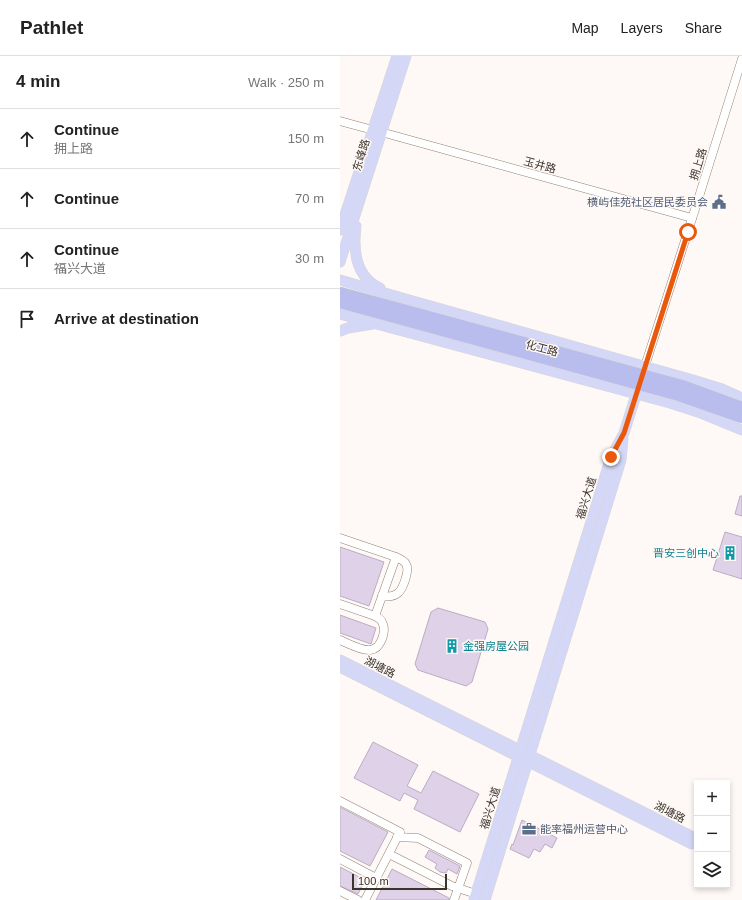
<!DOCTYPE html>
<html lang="en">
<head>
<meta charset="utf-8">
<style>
  body { margin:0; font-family:Arial,"Noto Sans SC",sans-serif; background:#f6f6f6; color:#222 }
  .controls { position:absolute; right:12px; bottom:12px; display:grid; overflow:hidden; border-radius:0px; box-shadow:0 2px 6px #0003 }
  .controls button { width:36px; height:36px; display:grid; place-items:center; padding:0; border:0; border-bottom:1px solid #e0e0e0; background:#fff; color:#222; font:20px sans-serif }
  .scale { position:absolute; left:12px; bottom:10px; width:95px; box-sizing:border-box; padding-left:4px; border:2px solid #3b332c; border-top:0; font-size:11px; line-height:14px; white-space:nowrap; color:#3b332c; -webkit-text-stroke:3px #fef9f6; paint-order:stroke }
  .stop { position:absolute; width:12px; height:12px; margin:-9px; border:3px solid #ea580c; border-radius:50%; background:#fff }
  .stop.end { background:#ea580c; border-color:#fff; box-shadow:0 1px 4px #0008 }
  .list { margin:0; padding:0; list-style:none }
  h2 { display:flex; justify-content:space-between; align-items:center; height:52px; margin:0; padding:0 16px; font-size:17px }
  h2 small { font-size:13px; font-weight:400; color:#767676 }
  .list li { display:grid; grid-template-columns:26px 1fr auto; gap:12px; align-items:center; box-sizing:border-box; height:60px; padding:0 16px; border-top:1px solid #e0e0e0 }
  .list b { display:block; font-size:15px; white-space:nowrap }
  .list p { margin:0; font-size:13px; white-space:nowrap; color:#767676 }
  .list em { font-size:13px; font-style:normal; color:#767676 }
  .icon { flex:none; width:22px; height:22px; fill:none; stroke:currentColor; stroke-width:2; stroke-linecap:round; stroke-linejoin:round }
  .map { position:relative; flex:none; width:402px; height:844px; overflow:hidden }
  header { display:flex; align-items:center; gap:24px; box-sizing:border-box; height:56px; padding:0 20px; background:#fff; border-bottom:1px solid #e0e0e0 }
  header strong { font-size:19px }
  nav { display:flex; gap:22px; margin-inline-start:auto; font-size:14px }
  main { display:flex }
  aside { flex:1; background:#fff }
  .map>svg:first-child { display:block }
  .building { fill:#dfd2e8; stroke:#baadc3 }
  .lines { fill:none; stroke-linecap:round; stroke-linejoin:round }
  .minor-casing { stroke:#948170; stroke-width:9 }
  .major-casing { stroke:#d8d6d5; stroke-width:11 }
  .minor { stroke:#fff; stroke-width:8 }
  .major { stroke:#d4d7f5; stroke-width:10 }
  .highway-bridge-casing { stroke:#d8d6d5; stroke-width:13; stroke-linecap:butt }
  .highway-bridge { stroke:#b8bdee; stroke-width:12 }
  .route { stroke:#ea580c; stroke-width:5 }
  .labels { text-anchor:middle; stroke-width:3; stroke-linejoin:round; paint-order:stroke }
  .street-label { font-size:11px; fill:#3b332c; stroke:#fef9f6 }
  .service-label { font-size:11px; fill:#4e5e75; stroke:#fef9f6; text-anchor:end }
  .culture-label { font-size:11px; fill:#0d838f; stroke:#fef9f6; text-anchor:end }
</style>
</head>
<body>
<header>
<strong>Pathlet</strong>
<nav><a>Map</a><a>Layers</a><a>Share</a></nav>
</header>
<main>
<aside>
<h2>4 min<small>Walk · 250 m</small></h2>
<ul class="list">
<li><svg class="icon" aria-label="ahead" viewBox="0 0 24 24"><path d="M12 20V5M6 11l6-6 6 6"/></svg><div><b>Continue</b><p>拥上路</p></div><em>150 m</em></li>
<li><svg class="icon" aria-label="ahead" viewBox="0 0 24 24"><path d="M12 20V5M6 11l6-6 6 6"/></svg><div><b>Continue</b></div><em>70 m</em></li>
<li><svg class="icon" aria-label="ahead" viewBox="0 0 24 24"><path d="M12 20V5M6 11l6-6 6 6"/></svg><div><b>Continue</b><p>福兴大道</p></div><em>30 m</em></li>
<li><svg class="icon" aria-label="arrive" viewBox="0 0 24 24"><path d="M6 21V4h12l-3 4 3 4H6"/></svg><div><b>Arrive at destination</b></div></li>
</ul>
</aside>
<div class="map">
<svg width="402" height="844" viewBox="0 0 402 844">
  <rect width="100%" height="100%" fill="#fef9f6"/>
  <g class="building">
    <path d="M400,440h2v20l-7,-2z"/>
    <path d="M385,476l17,5v42l-29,-9z"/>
    <path d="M0,491l44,15 -15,44 -29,-10z"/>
    <path d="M98,552l47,14 3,7 -16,53 -6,4 -48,-16 -3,-6 16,-52z"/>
    <path d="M0,559l36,13 -5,16 -31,-11z"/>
    <path d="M33,686l45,23 -11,21 14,7 12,-22 46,23 -19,38 -46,-23 4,-9 -14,-7 -4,8 -46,-23z"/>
    <path d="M0,751l48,25 -18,34 -30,-15z"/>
    <path d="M182,764l35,18 -5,10 -7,-4 -5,8 -6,-3 -5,9 -19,-9 2,-5 1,1z"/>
    <path d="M89,794l31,16 -3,8 -9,-5 -2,4 -6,-1 -5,-4 2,-4 -12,-7z"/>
    <path d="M0,811l25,13 -7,14 -18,-8z"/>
    <path d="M52,813l57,29v2h-73z"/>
  </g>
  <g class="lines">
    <defs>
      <g id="minor">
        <path d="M0,65l33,9"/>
        <path d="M41,76l311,86"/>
        <path d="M305,310l52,-163 45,-144"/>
        <path d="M0,482l56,19 -21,59 -35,-12"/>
        <path d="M42,540c5,1 11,1 16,-3 5,-4 12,-23 8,-29 -2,-4 -7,-5 -10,-7"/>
        <path d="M0,584c7,3 22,11 30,10 11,-1 17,-19 12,-28 -1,-3 -4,-4 -7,-6"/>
        <path d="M0,745l60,31 -35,68"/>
        <path d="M57,781l21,1 49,25 -13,37"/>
        <path d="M49,798l63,32 24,8"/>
        <path d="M0,803l36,19"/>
        <path d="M0,835l18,9"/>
      </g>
      <g id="major">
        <path d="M16,170c-3,24 -1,51 24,62"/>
        <path d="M0,174l57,-174"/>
        <path d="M0,206l66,-206"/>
        <path d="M0,224l62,18 291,82 29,9 20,9"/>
        <path d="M0,258l330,89 28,9 44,18"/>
        <path d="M0,275l8,-3 25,-4"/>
        <path d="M0,604l355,178 -3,6 -352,-177"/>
        <path d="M134,844l137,-443 13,-24 21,-67"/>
        <path d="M145,844l136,-440 2,-21"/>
      </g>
    </defs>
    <use href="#minor" class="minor-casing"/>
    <use href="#major" class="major-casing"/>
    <use href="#minor" class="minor"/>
    <use href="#major" class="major"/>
    <defs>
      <g id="highway-bridge">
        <path d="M0,237l342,93 60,22"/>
        <path d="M0,246l339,93 63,22"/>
      </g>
    </defs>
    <use href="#highway-bridge" class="highway-bridge-casing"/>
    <use href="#highway-bridge" class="highway-bridge"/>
  </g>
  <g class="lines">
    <path class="route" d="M271,401l13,-24 64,-201"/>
  </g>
  <defs>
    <symbol id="civic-bare" viewBox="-9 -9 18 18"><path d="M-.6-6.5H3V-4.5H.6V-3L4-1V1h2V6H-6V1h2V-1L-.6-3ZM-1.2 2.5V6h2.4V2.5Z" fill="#5c6f8a" stroke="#fef9f6" stroke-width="2.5" paint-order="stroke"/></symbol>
    <symbol id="building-bare" viewBox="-9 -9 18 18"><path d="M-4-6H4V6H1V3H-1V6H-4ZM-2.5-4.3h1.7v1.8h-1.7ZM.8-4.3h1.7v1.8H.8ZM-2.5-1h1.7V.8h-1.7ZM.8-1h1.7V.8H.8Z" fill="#0f9aa8" stroke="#fef9f6" stroke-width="2.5" paint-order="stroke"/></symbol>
    <symbol id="office-bare" viewBox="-9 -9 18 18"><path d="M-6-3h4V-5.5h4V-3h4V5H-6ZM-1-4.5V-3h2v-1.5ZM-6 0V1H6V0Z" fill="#5c6f8a" stroke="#fef9f6" stroke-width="2.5" paint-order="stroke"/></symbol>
  </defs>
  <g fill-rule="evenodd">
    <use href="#civic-bare" x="369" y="136" width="20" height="20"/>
    <use href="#building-bare" x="380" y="487" width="20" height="20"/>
    <use href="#building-bare" x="102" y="580" width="20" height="20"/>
    <use href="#office-bare" x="179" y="763" width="20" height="20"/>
  </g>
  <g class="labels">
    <g class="street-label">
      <text transform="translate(21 99) rotate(-73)" y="4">东峰路</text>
      <text transform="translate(358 108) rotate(-73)" y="4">拥上路</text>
      <text transform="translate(200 109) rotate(15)" y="4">玉井路</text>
      <text transform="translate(202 292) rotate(15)" y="4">化工路</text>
      <text transform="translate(246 442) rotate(-73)" y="4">福兴大道</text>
      <text transform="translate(40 611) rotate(27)" y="4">湖塘路</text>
      <text transform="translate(150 752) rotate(-73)" y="4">福兴大道</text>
      <text transform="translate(330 756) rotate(27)" y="4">湖塘路</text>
    </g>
    <g class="service-label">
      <text x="368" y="150">横屿佳苑社区居民委员会</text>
      <text x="200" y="777" text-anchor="start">能率福州运营中心</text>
    </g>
    <g class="culture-label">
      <text x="379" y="501">晋安三创中心</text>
      <text x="123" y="594" text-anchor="start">金强房屋公园</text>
    </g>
  </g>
</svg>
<div class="controls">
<button>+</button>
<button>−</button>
<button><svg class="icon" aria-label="layers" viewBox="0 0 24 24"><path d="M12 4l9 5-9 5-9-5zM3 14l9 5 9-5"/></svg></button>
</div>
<div class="scale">100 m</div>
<div class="stop" style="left:348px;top:176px"></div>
<div class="stop end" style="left:271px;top:401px"></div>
</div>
</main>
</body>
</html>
